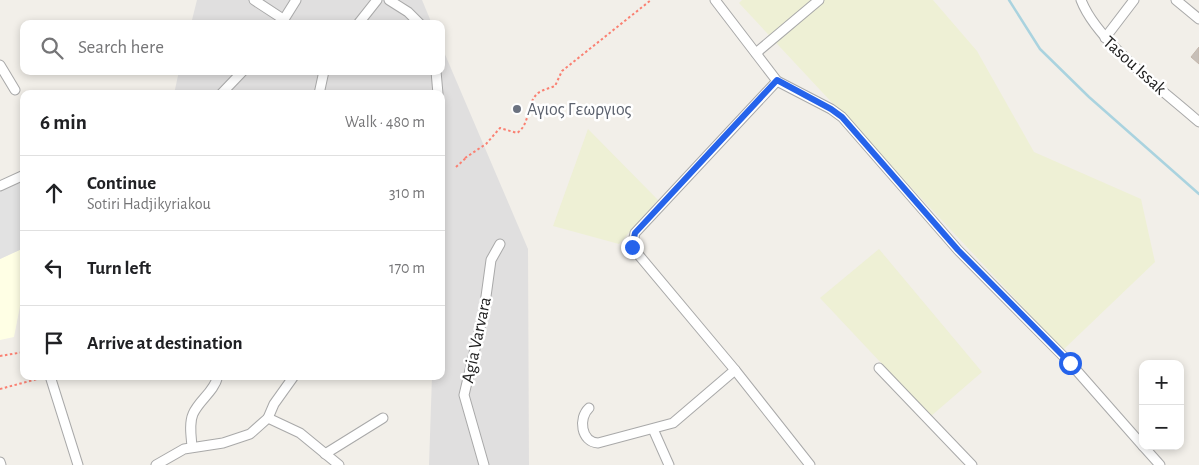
<!DOCTYPE html>
<html lang="en">
<head>
<meta charset="utf-8">
<style>
  body { margin:0; font-family:"Alegreya Sans",sans-serif; background:#f2f2f2; color:#202124 }
  .controls { position:absolute; right:15px; bottom:15px; display:grid; overflow:hidden; border-radius:10px; box-shadow:0 2px 8px #0003 }
  .controls button { width:45px; height:45px; display:grid; place-items:center; padding:0; border:0; border-bottom:1px solid #e0e0e0; background:#fff; color:#202124; font:25px sans-serif }
  .stop { position:absolute; width:15px; height:15px; margin:-11px; border:4px solid #2563eb; border-radius:50%; background:#fff }
  .stop.end { background:#2563eb; border-color:#fff; box-shadow:0 1px 5px #0008 }
  .list { margin:0; padding:0; list-style:none }
  h2 { display:flex; justify-content:space-between; align-items:center; height:65px; margin:0; padding:0 20px; font-size:21px }
  h2 small { font-size:16px; font-weight:400; color:#757577 }
  .list li { display:grid; grid-template-columns:32px 1fr auto; gap:15px; align-items:center; box-sizing:border-box; height:75px; padding:0 20px; border-top:1px solid #e0e0e0 }
  .list b { display:block; font-size:19px; white-space:nowrap }
  .list p { margin:0; font-size:16px; white-space:nowrap; color:#757577 }
  .list em { font-size:16px; font-style:normal; color:#757577 }
  .icon { flex:none; width:28px; height:28px; fill:none; stroke:currentColor; stroke-width:2; stroke-linecap:round; stroke-linejoin:round }
  .map { position:relative; flex:none; width:1199px; height:465px; overflow:hidden }
  .search { position:absolute; background:#fff; box-shadow:0 2px 8px #0003; left:20px; top:20px; width:425px; height:55px; display:flex; align-items:center; gap:12px; box-sizing:border-box; padding:0 18px; border-radius:10px; color:#757577; font-size:19px }
  .panel { position:absolute; background:#fff; box-shadow:0 2px 8px #0003; left:20px; top:90px; width:425px; height:290px; border-radius:10px }
  .map>svg:first-child { display:block }
  .residential { fill:#e0dfdf }
  .education { fill:#ffffe5 }
  .farmland { fill:#eef0d5 }
  .parking { fill:#e2e2e2 }
  .lines { fill:none; stroke-linecap:round; stroke-linejoin:round }
  .stream { stroke:#aad3df; stroke-width:2.5 }
  .building { fill:#c7bfb8; stroke:#c4b6ab }
  .minor-casing { stroke:#a9a9a9; stroke-width:11 }
  .path { stroke:#fa8072; stroke-width:2; stroke-dasharray:2.5 2.5; stroke-linecap:butt }
  .minor { stroke:#fff; stroke-width:9 }
  .route { stroke:#2563eb; stroke-width:6 }
  .worship-dot { fill:#6b7280; stroke:#fff; stroke-width:2 }
  .labels { text-anchor:middle; stroke-width:5; stroke-linejoin:round; paint-order:stroke }
  .street-label { font-size:18px; fill:#222; stroke:#fff }
  .worship-label { font-size:18px; fill:#5b616d; stroke:#fff; text-anchor:start }
</style>
</head>
<body>
<div class="map">
<svg width="1199" height="465" viewBox="0 0 1199 465">
  <rect width="100%" height="100%" fill="#f2efe9"/>
  <g class="residential">
    <path d="M197,0h225l10,24h-241z"/>
    <path d="M441,45l87,204 1,216h-100l3,-89h9v-282h-267l5,-23h262z"/>
  </g>
  <path class="education" d="M24,248v38l-10,51 -14,3v-81z"/>
  <g class="farmland">
    <path d="M742,0h191l44,51 57,101 107,47 14,63 -92,88 -324,-347z"/>
    <path d="M588,129l70,71 -39,44 -66,-18z"/>
    <path d="M879,249l103,123 -51,44 -111,-118z"/>
  </g>
  <path class="parking" d="M24,180v68l-24,11v-68z"/>
  <g class="lines">
    <path class="stream" d="M1009,0l31,49 49,48 110,97"/>
  </g>
  <path class="building" d="M1199,47v17l-8,-7z"/>
  <g class="lines">
    <defs>
      <g id="minor">
        <path d="M254,0l29,19"/>
        <path d="M389,0l19,12 12,12"/>
        <path d="M715,0l62,81 54,28 11,8 116,133 112,113 73,83"/>
        <path d="M1081,0c16,42 83,91 118,122"/>
        <path d="M1176,0l23,19"/>
        <path d="M281,24l15,-24"/>
        <path d="M358,24l19,-24"/>
        <path d="M1105,38l29,-38"/>
        <path d="M756,53l63,-53"/>
        <path d="M0,65l15,25"/>
        <path d="M436,71l2,23"/>
        <path d="M777,81l-142,152 -3,14 103,123 75,95"/>
        <path d="M221,94l22,-23"/>
        <path d="M319,94l5,-23"/>
        <path d="M0,186l24,-11"/>
        <path d="M879,368l93,97"/>
        <path d="M50,376l28,89"/>
        <path d="M589,408c-11,10 -8,34 9,35l75,-20 62,-53"/>
        <path d="M268,418l32,15 39,32"/>
        <path d="M653,429l16,36"/>
        <path d="M192,446c-1,-10 -3,-23 1,-32 6,-14 21,-22 25,-38"/>
        <path d="M1143,446l17,19"/>
        <path d="M325,454l58,-36"/>
        <path d="M0,462l1,3"/>
        <path d="M156,465l28,-16 39,-6 27,-9 18,-16 6,-14 20,-28"/>
        <path d="M484,465l-20,-70 20,-84 7,-51 9,-16"/>
      </g>
    </defs>
    <use href="#minor" class="minor-casing"/>
    <g class="path">
      <path d="M465,158l21,-14 14,-16 17,5c13,-8 10,-30 20,-39 4,-4 13,-6 18,-8l7,-15 89,-71"/>
      <path d="M456,167l11,-10"/>
      <path d="M0,356l24,-4"/>
      <path d="M0,389l41,-11"/>
    </g>
    <use href="#minor" class="minor"/>
  </g>
  <g class="lines">
    <path class="route" d="M632,247l3,-14 142,-153 54,29 11,8 116,133 112,113"/>
  </g>
  <circle class="worship-dot" cx="517" cy="109" r="5"/>
  <g class="labels">
    <g class="street-label">
      <text transform="translate(1135 65) rotate(42)" y="6">Tasou Issak</text>
      <text transform="translate(476 340) rotate(-78)" y="6">Agia Varvara</text>
    </g>
    <g class="worship-label">
      <text x="527" y="115">Αγιος Γεωργιος</text>
    </g>
  </g>
</svg>
<div class="controls">
<button>+</button>
<button>−</button>
</div>
<div class="stop" style="left:1070px;top:363px"></div>
<div class="stop end" style="left:632px;top:247px"></div>
<div class="search"><svg class="icon" aria-label="search" viewBox="0 0 24 24"><circle cx="10" cy="10" r="6"/><path d="M15 15l6 6"/></svg>Search here</div>
<section class="panel">
<h2>6 min<small>Walk · 480 m</small></h2>
<ul class="list">
<li><svg class="icon" aria-label="ahead" viewBox="0 0 24 24"><path d="M12 20V5M6 11l6-6 6 6"/></svg><div><b>Continue</b><p>Sotiri Hadjikyriakou</p></div><em>310 m</em></li>
<li><svg class="icon" aria-label="left" viewBox="0 0 24 24"><path d="M17 20v-9H6M10 6l-5 5 5 5"/></svg><div><b>Turn left</b></div><em>170 m</em></li>
<li><svg class="icon" aria-label="arrive" viewBox="0 0 24 24"><path d="M6 21V4h12l-3 4 3 4H6"/></svg><div><b>Arrive at destination</b></div></li>
</ul>
</section>
</div>
</body>
</html>
